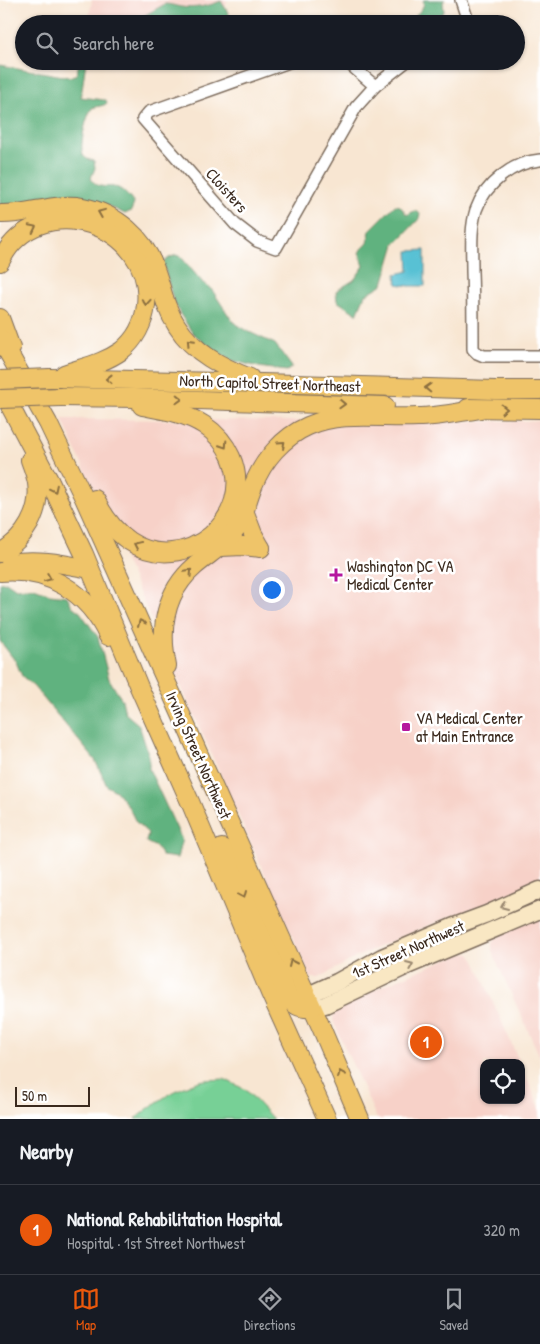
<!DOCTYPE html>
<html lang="en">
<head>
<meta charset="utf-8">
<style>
  body { margin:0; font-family:"Patrick Hand",sans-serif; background:#242831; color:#f1f3f6 }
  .controls { position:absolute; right:15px; bottom:15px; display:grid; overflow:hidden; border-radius:10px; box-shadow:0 1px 4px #0004 }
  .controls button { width:45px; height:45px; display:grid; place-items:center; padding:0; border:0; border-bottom:1px solid #363941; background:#171b24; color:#f1f3f6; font:25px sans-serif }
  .scale { position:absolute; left:15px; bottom:12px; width:75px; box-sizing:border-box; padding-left:5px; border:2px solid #3b2a1e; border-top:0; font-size:14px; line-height:18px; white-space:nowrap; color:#3b2a1e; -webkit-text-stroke:4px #fff; paint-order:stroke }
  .you { position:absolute; left:271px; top:589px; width:18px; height:18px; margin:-12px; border:4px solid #fff; border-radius:50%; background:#1a73e8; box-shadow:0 0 0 8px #1a73e833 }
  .badge { display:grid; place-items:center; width:32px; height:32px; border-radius:50%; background:#ea580c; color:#fff; font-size:16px; font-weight:700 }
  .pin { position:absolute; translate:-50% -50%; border:2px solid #fff; box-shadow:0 1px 5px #0006 }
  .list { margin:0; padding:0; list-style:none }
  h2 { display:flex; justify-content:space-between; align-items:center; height:65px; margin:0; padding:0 20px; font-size:21px }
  h2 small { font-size:16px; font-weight:400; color:#9ea1a6 }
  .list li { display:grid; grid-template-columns:32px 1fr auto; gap:15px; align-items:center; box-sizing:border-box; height:90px; padding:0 20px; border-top:1px solid #363941 }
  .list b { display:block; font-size:19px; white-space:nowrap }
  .list p { margin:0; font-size:16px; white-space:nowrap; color:#9ea1a6 }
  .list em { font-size:16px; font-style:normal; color:#9ea1a6 }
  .icon { flex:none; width:28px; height:28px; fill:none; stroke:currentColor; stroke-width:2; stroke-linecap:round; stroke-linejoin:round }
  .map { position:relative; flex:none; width:540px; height:1119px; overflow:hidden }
  .search { position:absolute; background:#171b24; box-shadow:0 1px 4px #0004; left:15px; right:15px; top:15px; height:55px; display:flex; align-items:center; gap:12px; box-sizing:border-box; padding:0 18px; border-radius:28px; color:#9ea1a6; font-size:19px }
  .sheet { height:155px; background:#171b24 }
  nav { display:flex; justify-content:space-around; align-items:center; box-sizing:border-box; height:70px; border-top:1px solid #363941; background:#171b24; font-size:14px; color:#9ea1a6 }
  nav a { display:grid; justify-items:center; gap:2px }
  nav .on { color:#ea580c }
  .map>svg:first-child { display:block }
  .built { fill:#f7d1c8 }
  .green { fill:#77d096; stroke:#597d5a }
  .forest { fill:#61b27f; stroke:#4e6e4e }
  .water { fill:#58c1d4; stroke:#4a7679 }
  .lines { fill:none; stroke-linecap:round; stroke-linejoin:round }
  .street-casing { stroke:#7d6c5d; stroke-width:14 }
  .secondary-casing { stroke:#7d6c5d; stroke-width:19 }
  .primary-casing { stroke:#7d6c5d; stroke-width:20 }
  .street { stroke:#fff; stroke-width:11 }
  .secondary { stroke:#f9e7c3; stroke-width:16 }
  .primary { stroke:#efc469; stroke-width:18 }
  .primary-bridge-casing { stroke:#7d6c5d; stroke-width:20; stroke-linecap:butt }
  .primary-bridge { stroke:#efc469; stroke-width:18 }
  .oneway { stroke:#8c6f40 }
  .oneway2 { stroke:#9a8870 }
  .poi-dot { fill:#b5179e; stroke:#fff; stroke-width:2 }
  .labels { text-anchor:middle; stroke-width:5; stroke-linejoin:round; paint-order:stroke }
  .street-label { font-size:16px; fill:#3b2a1e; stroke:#fff }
  .poi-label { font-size:16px; fill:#3b2a1e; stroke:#fff; text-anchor:start }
</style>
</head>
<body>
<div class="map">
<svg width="540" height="1119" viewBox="0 0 540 1119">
  <rect width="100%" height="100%" fill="#fff"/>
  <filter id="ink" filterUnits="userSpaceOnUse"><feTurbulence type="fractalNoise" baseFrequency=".02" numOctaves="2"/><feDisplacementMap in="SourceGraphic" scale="10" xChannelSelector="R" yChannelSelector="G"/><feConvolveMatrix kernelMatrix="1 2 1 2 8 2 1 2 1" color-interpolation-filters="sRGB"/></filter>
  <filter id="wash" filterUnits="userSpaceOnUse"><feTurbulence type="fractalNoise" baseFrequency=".0096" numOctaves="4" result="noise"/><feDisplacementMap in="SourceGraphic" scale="20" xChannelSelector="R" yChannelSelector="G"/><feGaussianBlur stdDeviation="1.12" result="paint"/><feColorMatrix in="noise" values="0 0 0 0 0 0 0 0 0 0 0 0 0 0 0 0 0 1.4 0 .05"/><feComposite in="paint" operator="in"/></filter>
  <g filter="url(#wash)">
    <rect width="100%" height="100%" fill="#f8e6d2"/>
    <g class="built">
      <path d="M92,0h135l-3,15 -77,9h-59z"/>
      <path d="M62,419l339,3 130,-1 9,-1v461l-55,24 -37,12 -90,39 -39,22h-8z"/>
      <path d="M540,916v141l-48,-106v-8l5,-7z"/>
      <path d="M461,953l9,1 5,7 45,102h-36v37h37v-34l19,42v11h-163l-44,-98 2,-15z"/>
    </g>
    <path class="green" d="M224,1079l22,11 27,29h-138c19,-16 41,-31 65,-38 7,-2 16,-1 24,-2z"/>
    <g class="forest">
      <path d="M423,0h22l-2,2 1,10 -16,10 -8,1 -4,-7c3,-5 10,-10 7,-16z"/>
      <path d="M221,1c4,7 10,14 10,23h-146l4,-7 44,5 32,-18c6,0 10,2 16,3 13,2 28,-1 40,-6z"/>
      <path d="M79,61h7l-5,36 22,3h3l1,3 -3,2 -12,3c-6,8 -13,38 -9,47 2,4 7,5 11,6l1,7 -4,10c7,14 19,5 29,11 5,3 11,10 14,15l-3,7 -6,3 -23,-11 -37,-7 -49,8 -16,1v-140l69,12 8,-3z"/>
      <path d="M395,205l5,1 7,9 7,-4h3l3,3 -1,5 -24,25 -12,40 -18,11 -8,19 -20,-13 -1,-10 18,-11 10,-14 -5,-14 9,-9 2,-13z"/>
      <path d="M176,255l5,2 22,26 9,7 21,32 14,9 28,13 17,23 -5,4 -8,-1 -20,-3 -29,-7 -27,-18 -11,-10 -12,-18 -7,-14 -10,-37 6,-5z"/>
      <path d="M6,582l10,7 18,-1 16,6 17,2 5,10 8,6 18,25 11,42 13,21 3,13 14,12 10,31v13l33,71 -5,18 -15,-2 -6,-9 -10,-5 2,-9 -12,-11 -8,-16 -12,-15 -9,-5 -12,-26 -61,-73 -12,-11 -6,-14 -16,-21v-58z"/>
    </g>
    <path class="water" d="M425,250v36h-16l-12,-2 -1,-10 13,-3 -1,-20z"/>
  </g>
  <g filter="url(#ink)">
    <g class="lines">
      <defs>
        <g id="street">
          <path d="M461,0l7,21 -5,3"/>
          <path d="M292,61l-143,51 -6,7 92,105 22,17 19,7 80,-141 19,-21 -29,-25"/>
          <path d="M375,86l32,-25"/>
          <path d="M540,160c-27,2 -55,24 -64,50 -6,19 -4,41 -4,61 1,26 1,52 1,78l4,4 7,3h56"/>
        </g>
        <g id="secondary">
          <path d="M295,1001l42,-19 45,-25 70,-30 35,-13 53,-24"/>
          <path d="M312,1008l13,-3 82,-39 133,-56"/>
        </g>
        <g id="primary">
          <path d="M0,214c28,1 55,-12 83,-7 33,6 61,31 72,62 8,21 9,37 22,57 17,27 45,41 73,52"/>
          <path d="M0,262c37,-77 155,-38 146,43 -2,18 -11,35 -25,46 -17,12 -37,16 -57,23"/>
          <path d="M0,318l11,30"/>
          <path d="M0,338l48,85 36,75 237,529 39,92"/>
          <path d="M50,378l212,5 233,7h45"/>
          <path d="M0,387l50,95 34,72 55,133 52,117 79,189 57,126"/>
          <path d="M61,397l73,1 251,8"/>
          <path d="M468,408l72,1"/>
          <path d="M95,499c8,16 19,32 34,42 55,37 128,-23 102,-84 -6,-14 -15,-24 -27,-32 -18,-12 -41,-15 -62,-19"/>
          <path d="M245,513l8,21 8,14"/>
          <path d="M221,547l22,-1 18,2"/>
          <path d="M0,553c25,-14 41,-41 37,-70 -1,-7 -4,-15 -7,-23"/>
          <path d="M10,563c27,-5 54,1 80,6"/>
          <path d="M0,572c48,-4 88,20 108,64"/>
          <path d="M167,666c-8,-38 -2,-74 28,-100 15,-13 31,-21 42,-38 8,-13 10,-28 16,-42 10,-26 30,-49 55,-60 34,-15 73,-7 109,-9 21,0 42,-5 63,-8"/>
          <path d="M222,848l66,148c6,10 12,13 24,12"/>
        </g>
      </defs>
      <use href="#street" class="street-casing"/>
      <use href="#secondary" class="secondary-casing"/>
      <use href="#primary" class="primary-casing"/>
      <use href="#street" class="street"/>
      <use href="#secondary" class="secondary"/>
      <use href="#primary" class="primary"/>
      <defs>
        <g id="primary-bridge">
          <path d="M0,380l50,-2"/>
          <path d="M0,399l61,-2"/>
        </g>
      </defs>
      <use href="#primary-bridge" class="primary-bridge-casing"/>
      <use href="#primary-bridge" class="primary-bridge"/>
    </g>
    <defs><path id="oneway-chevron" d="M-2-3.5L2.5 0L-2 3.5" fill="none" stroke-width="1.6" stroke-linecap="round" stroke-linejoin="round" transform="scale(1.25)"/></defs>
    <g class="oneway">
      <use href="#oneway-chevron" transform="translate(101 213) rotate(-158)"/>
      <use href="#oneway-chevron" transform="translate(33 228) rotate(-26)"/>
      <use href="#oneway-chevron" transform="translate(146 302) rotate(94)"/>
      <use href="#oneway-chevron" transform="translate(190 342) rotate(-134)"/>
      <use href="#oneway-chevron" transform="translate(109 379) rotate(-179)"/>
      <use href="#oneway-chevron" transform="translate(428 388) rotate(-178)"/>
      <use href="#oneway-chevron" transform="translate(179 399) rotate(2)"/>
      <use href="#oneway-chevron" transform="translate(342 404) rotate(2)"/>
      <use href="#oneway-chevron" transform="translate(504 409) rotate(1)"/>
      <use href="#oneway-chevron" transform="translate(282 444) rotate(-42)"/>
      <use href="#oneway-chevron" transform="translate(224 445) rotate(57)"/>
      <use href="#oneway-chevron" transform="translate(54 489) rotate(64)"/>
      <use href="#oneway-chevron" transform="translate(137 545) rotate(-155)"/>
      <use href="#oneway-chevron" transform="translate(189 572) rotate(-47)"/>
      <use href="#oneway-chevron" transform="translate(48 578) rotate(22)"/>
      <use href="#oneway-chevron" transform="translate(141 623) rotate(-114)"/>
      <use href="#oneway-chevron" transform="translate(243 895) rotate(66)"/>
      <use href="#oneway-chevron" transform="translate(292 963) rotate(-114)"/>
      <use href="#oneway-chevron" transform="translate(341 1074) rotate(-113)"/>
    </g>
    <g class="oneway2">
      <use href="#oneway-chevron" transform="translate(504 906) rotate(156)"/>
      <use href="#oneway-chevron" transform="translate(410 965) rotate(-23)"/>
    </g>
  </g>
  <g class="poi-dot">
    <path d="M333.5 567.5h5v5h5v5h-5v5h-5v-5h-5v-5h5z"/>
    <rect x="401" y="722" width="10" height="10" rx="2.5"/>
  </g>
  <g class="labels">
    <g class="street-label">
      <text transform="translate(227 190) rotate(48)" y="6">Cloisters</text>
      <text transform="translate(270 383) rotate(2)" y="6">North Capitol Street Northeast</text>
      <text transform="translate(199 755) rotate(66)" y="6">Irving Street Northwest</text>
      <text transform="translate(408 949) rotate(-24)" y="6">1st Street Northwest</text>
    </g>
    <g class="poi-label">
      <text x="347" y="572">Washington DC VA<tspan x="347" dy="18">Medical Center</tspan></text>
      <text x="416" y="724">VA Medical Center<tspan x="416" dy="18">at Main Entrance</tspan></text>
    </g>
  </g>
</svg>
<div class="controls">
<button><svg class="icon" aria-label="locate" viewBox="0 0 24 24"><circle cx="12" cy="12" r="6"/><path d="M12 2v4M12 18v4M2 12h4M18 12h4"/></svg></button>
</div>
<div class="scale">50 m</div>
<div class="you"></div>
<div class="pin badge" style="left:426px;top:1042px">1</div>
<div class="search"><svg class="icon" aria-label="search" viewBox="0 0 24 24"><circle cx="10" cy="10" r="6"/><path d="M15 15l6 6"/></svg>Search here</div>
</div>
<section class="sheet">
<h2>Nearby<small></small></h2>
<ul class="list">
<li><span class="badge">1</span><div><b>National Rehabilitation Hospital</b><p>Hospital · 1st Street Northwest</p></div><em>320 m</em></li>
</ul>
</section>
<nav>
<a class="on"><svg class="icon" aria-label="map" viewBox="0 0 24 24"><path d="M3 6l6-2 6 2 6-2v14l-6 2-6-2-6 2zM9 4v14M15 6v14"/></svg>Map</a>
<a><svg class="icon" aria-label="directions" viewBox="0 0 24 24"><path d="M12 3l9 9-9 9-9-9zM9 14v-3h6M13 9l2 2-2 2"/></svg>Directions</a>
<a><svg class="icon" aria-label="saved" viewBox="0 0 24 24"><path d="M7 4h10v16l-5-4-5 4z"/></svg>Saved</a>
</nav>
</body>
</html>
